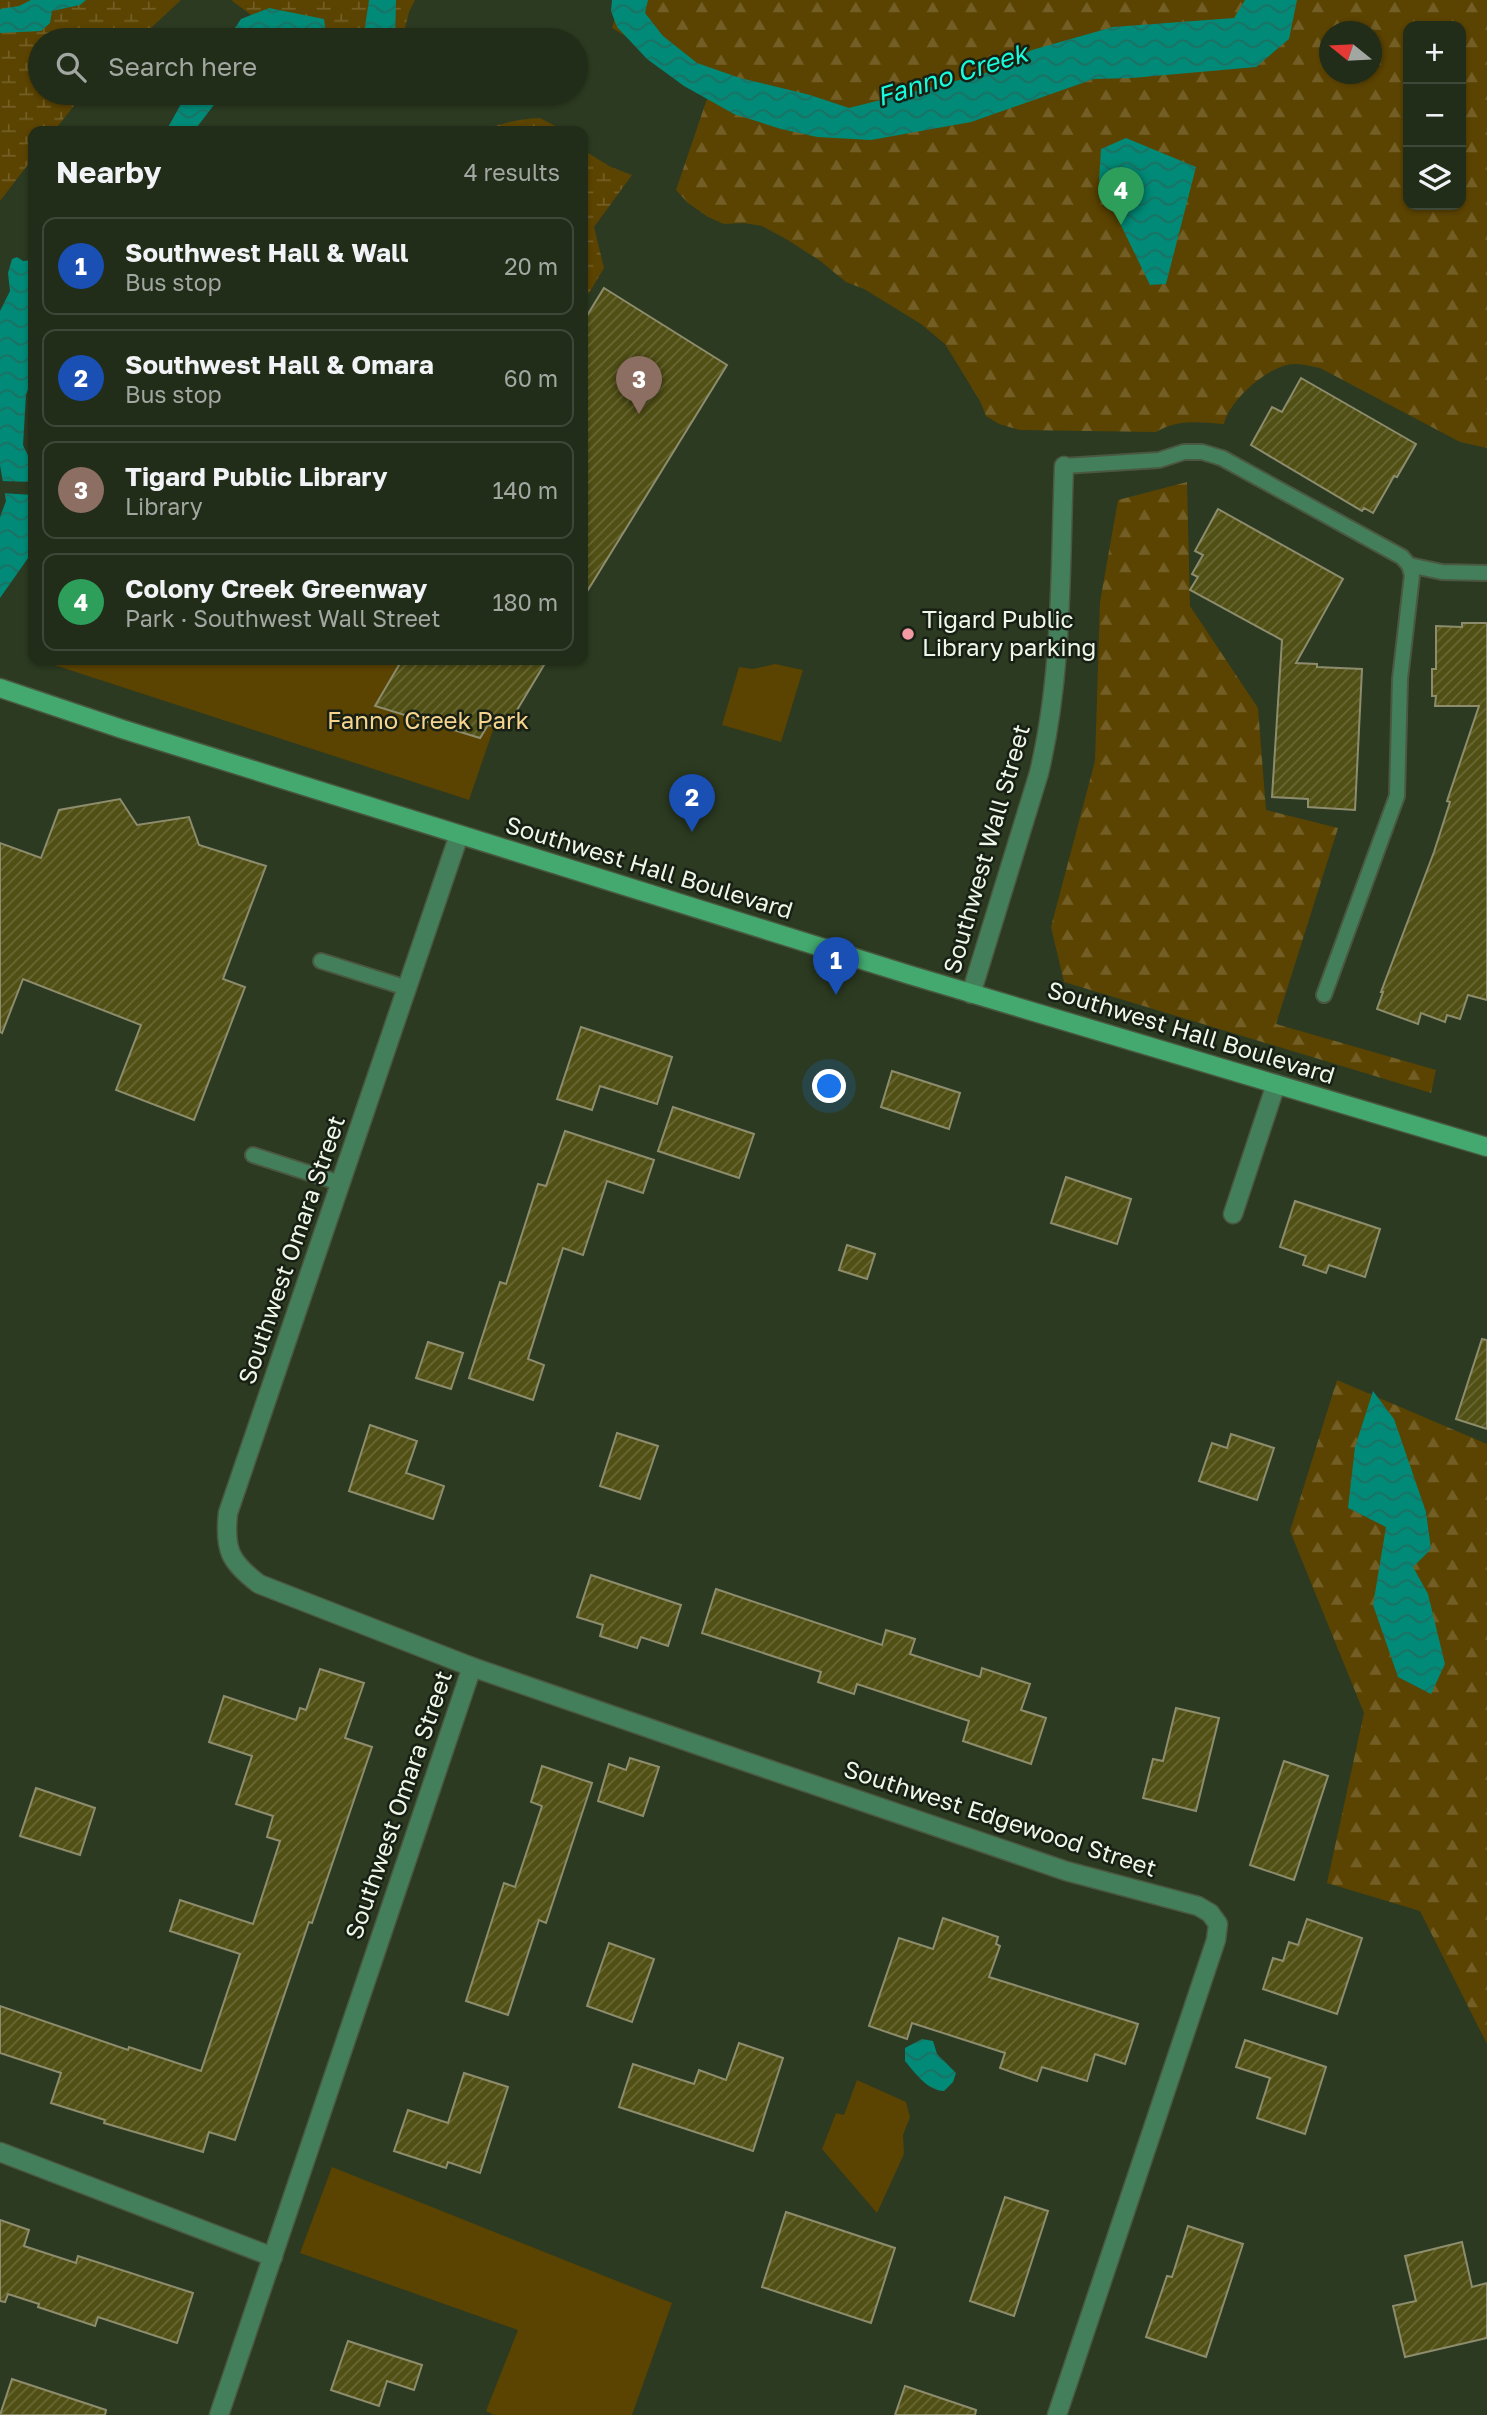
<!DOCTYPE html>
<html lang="en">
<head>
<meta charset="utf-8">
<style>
  body { margin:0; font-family:"Golos Text",sans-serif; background:#293422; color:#f1f3f6 }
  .controls { position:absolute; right:21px; top:21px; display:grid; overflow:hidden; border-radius:14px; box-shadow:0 2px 5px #0004 }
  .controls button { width:63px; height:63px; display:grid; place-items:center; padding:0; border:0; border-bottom:2px solid #3e4838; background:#212c19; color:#f1f3f6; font:35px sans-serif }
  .compass { position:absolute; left:1319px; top:21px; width:63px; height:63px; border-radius:50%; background:#212c19; box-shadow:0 2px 5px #0004; rotate:288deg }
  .you { position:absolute; left:830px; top:1087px; width:24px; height:24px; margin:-18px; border:5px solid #fff; border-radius:50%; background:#1a73e8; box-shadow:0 0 0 10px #1a73e833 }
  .badge { display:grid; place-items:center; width:46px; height:46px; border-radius:50%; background:#8abfa5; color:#fff; font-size:23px; font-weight:700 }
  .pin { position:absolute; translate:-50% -58px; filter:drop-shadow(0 2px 4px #0008) }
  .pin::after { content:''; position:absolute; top:37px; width:24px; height:21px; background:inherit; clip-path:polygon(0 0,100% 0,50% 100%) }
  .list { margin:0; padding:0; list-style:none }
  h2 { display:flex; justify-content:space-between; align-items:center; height:91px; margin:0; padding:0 28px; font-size:30px }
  h2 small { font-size:23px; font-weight:400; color:#a2a7a2 }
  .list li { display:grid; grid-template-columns:46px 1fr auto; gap:21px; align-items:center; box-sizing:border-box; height:98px; margin:0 14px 14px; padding:0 14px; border:2px solid #3e4838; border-radius:14px }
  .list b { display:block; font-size:26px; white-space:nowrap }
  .list p { margin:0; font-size:23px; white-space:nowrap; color:#a2a7a2 }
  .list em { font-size:23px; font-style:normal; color:#a2a7a2 }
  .icon { flex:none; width:38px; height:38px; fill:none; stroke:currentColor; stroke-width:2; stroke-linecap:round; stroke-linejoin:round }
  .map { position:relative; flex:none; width:1487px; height:2415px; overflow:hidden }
  .search { position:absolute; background:#212c19; box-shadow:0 2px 5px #0004; left:28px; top:28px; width:560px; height:77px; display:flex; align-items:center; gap:18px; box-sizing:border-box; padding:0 24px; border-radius:38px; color:#a2a7a2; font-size:26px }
  .panel { position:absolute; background:#212c19; box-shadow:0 2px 5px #0004; left:28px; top:126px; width:560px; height:539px; border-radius:14px }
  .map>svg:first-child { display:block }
  .green { fill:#5b4301 }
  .forest { fill:url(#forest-firs); fill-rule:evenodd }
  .wetland { fill:url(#wetland-marsh) }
  .water { fill:url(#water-waves) }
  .pier { fill:#2c3a21 }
  .building { fill:url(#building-hatch); stroke:#8d8d6e; stroke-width:2 }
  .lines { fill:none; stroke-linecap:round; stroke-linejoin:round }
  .service-casing { stroke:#4b5841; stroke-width:18 }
  .minor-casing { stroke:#4b5841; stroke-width:21 }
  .secondary-casing { stroke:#4b5841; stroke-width:21 }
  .service { stroke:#447f5b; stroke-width:14 }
  .minor { stroke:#447f5b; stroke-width:18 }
  .secondary { stroke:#43a96e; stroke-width:18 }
  .poi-dot { fill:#f49aa2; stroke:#181f14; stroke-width:2.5 }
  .labels { text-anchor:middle; stroke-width:5; stroke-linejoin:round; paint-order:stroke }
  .poi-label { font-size:24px; fill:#eff8e8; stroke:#181f14; text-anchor:start }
  .park-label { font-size:24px; fill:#f6d48e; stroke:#181f14 }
  .street-label { font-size:24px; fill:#eff8e8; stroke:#181f14 }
  .water-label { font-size:26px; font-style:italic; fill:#19fbda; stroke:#181f14 }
</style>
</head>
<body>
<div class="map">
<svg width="1487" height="2415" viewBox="0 0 1487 2415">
  <defs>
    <pattern id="forest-firs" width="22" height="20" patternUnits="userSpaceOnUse" patternTransform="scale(1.75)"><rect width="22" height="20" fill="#5b4301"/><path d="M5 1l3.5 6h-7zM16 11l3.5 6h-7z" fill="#735f26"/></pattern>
    <pattern id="wetland-marsh" width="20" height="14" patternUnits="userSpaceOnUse" patternTransform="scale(1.75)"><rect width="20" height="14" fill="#5b4301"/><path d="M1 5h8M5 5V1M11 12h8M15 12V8" fill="none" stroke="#735f26"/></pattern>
    <pattern id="water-waves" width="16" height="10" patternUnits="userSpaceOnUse" patternTransform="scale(1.75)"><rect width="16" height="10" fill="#018a77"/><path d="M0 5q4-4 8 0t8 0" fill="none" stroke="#1d7063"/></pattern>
    <pattern id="building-hatch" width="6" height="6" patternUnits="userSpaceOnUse" patternTransform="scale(1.75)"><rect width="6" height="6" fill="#504f14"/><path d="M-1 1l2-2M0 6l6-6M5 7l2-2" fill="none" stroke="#6a6936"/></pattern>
  </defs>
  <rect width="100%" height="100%" fill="#2c3a21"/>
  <g class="green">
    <path d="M39,660h478l-48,140z"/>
    <path d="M775,664l28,6 -22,72 -59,-17 17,-58 14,2z"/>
    <path d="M857,2080l49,22 4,15 -7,18 1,19 -27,59 -55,-64 14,-36 8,2z"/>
    <path d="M332,2167l340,136 -40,112h-138l-8,-4 32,-81 -218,-77z"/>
  </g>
  <g class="forest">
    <path d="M620,0h867v448l-27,-6 -140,-74c-10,-2 -23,-6 -33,-3 -23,5 -58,36 -63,59 -25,-2 -47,-5 -68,8l-136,-2 -21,-6 -13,-8 -6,-15 -35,-57 -24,-20 -57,-35 -18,-7 -27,-22 -33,-21 -24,-13 -18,-3 -20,1 -16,-7 -20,-14 -12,-13 35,-103 -99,-59zM1408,26h53v179h-53zM1330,32h42v42h-42z"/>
    <path d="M1187,482l3,124 68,102 8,102 72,18 -62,196 160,46 -5,23 -367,-111 -13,-55 44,-166 5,-159 18,-102z"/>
    <path d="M1337,1380l150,64v600l-67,-133 -93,-28 37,-170 -74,-182z"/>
  </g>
  <g class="wetland">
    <path d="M0,0h181l-43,40h-98v53h44l-30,38h-21v27l-33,43z"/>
    <path d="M231,0h184l-6,12 -7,28h-118z"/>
    <path d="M540,118l25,13h-83c19,-8 37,-12 58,-13z"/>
    <path d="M583,150l28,17 21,8 -38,52 10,41 -21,35z"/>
  </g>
  <g class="water">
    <path d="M31,0h55l-6,5 -28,6 -2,12 -9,8 -41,2v-24l19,-3z"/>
    <path d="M369,0h27l-1,40h-32z"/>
    <path d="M612,0h36l-3,13 18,23 34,27 43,15 70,17 39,13 134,-34 49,-24 81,-23 121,-9 11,-18h52l-8,39 -33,28 -124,11 -38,1 -123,43 -100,18 -54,-3 -36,-8 -47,-15 -50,-28 -37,-27 -30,-32 -6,-16z"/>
    <path d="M269,8l55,11 3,21h-100l14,-21z"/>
    <path d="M187,93h36l-29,38h-28z"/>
    <path d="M1126,138l70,29 -30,117 -16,1 -51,-105 2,-31z"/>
    <path d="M17,257l6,4 10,-1v115l-7,20 -3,50 10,21v85l-33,47v-81l6,-16 -6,-36v-154l10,-20 -2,-18 4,-14z"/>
    <path d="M1373,1391l21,28 32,93 5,37 -18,18 15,27 17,70 -14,30 -33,-17 -25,-72 13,-78 -38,-19 7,-61z"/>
    <path d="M922,2039l11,2 4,13 19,19 -3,9 -9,9c-16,0 -29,-18 -39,-30v-13z"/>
  </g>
  <path class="pier" d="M0,481l33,1v13l-32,-2z"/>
  <g class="building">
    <path d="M604,288l123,77 -144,233v-276z"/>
    <path d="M1301,378l115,66 -19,33 -3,-1 -21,37 -9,-5 -2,3 -111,-66 21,-38 10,5z"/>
    <path d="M1218,509l125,70 -47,84 21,1v3l45,2 -7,141 -47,-3v-8l-36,-2 10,-157 -92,-50 8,-13 -6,-3 11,-19 -8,-4z"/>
    <path d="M1462,623h25v377l-19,-5 -8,24 -13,-4 -2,7 -24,-9 -3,11 -41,-15 6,-17h-2l53,-140 16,-50 -3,-1 32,-95h-44l1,-10h-4v-27h4v-43l26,1z"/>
    <path d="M402,660h145l-42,70 -17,-5 -8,13 -105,-32z"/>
    <path d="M120,799l17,26 52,-8 10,28 67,21 -43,113 22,8 -51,133 -78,-30 25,-65 -118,-46 -21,54 -2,-1v-189l41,15 18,-48z"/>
    <path d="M581,1027l91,30 -15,47 -57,-18 -8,24 -35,-11z"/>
    <path d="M892,1071l68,22 -11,36 -68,-22z"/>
    <path d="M673,1107l81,27 -15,44 -81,-27z"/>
    <path d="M565,1131l89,29 -11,33 -36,-12 -24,74 -20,-7 -35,111 16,6 -11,35 -64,-22 31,-96 6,2 32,-100 8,2z"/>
    <path d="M1066,1177l65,22 -14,45 -66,-21z"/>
    <path d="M1295,1201l85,28 -15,48 -36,-12 -3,8 -23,-8 3,-9 -26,-9z"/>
    <path d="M847,1245l28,9 -8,25 -28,-9z"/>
    <path d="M1482,1339l5,1v89l-31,-10z"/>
    <path d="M428,1342l35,11 -12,36 -35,-11z"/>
    <path d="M370,1425l47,16 -11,32 38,13 -11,33 -84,-28z"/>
    <path d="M617,1433l41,13 -18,53 -40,-13z"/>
    <path d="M1231,1434l43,14 -17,52 -58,-19 13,-38 15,5z"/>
    <path d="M591,1575l90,30 -13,41 -27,-9 -4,11 -37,-12 3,-11 -26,-8z"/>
    <path d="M716,1589l166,56 4,-15 29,9 -5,15 70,23 2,-9 48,16 -9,26 25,8 -15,46 -68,-23 6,-20 -112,-37 -3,10 -36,-12 3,-10 -119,-39z"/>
    <path d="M320,1669l44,14 -19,55 27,9 -60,176 -3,-1 -74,218 -26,-8 -6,20 -99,-29 1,-3 -54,-17 10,-30 -61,-20v-47l128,44 1,-3 72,24 39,-117 -70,-23 10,-31 73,24 27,-83 -13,-4 6,-21 -37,-12 16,-48 -43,-14 15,-46 72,24 4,-12 6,2z"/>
    <path d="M1176,1708l43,10 -23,93 -53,-13 10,-39 10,2z"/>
    <path d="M630,1758l29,9 -16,49 -45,-15 11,-37 17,6z"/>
    <path d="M1284,1761l44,15 -34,104 -44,-15z"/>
    <path d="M542,1766l50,17 -46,140 -7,-3 -31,95 -42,-14 38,-118 11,4 27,-81 -11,-4z"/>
    <path d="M36,1788l59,20 -15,47 -60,-19z"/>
    <path d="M943,1918l55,19 -2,7 4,2 -11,31 149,47 -13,40 -30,-10 -8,27 -45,-14 -5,14 -37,-13 5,-15 -93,-30 -5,16 -38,-13 30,-88 34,11z"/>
    <path d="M1307,1919l55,19 -25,76 -74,-25 10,-31 10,3 6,-19 9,3z"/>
    <path d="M609,1943l45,16 -22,63 -45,-16z"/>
    <path d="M1245,2040l81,27 -21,67 -48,-16 13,-40 -34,-11z"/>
    <path d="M739,2043l44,15 -30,93 -134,-44 14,-43 61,20 5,-14 27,10z"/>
    <path d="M464,2073l44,14 -28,86 -32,-11 -2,6 -52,-17 14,-41 40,13z"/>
    <path d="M1005,2197l43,14 -34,105 -44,-15z"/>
    <path d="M786,2212l109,36 -24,75 -109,-36z"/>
    <path d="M0,2220l29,10 -5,16 52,17 2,-7 115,37 -16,50 -79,-26 -3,9 -57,-19 1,-3 -31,-10 -3,8 -5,-1z"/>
    <path d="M1188,2226l55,18 -37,113 -60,-20 21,-61 5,1z"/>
    <path d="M1462,2242l10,45 15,-4v55l-82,19 -12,-51 23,-5 -11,-45z"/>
    <path d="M348,2341l74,24 -8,25 -27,-9 -8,25 -48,-16z"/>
    <path d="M12,2379l94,31 -1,5h-105z"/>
    <path d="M905,2386l71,24 -1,5h-80z"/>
  </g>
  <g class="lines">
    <defs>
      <g id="service">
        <path d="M1064,466l95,-6 25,-8h18l20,6 180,99 7,8 3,10 -12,104 -3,117 -73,199"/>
        <path d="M1409,565l33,7 45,1"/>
        <path d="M321,961l86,27"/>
        <path d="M253,1155l87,28"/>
      </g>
      <g id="minor">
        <path d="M459,835l-231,678c-4,37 2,49 31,71l213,83 272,94 322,110 132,35 12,7 8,11 -2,16 -159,475"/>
        <path d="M971,994l68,-221c24,-100 21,-205 25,-307"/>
        <path d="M1233,1214l43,-130"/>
        <path d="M0,2152l273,105"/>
        <path d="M219,2415l253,-748"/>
      </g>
      <path id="secondary" d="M0,688l122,41 788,246 577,172"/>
    </defs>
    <use href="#service" class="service-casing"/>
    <use href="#minor" class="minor-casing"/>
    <use href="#secondary" class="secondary-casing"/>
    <use href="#service" class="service"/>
    <use href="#minor" class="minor"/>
    <use href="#secondary" class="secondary"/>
  </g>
  <circle class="poi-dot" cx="908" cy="634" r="7"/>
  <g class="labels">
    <g class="poi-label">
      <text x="922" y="628">Tigard Public<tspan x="922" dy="28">Library parking</tspan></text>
    </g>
    <g class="park-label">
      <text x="428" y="729">Fanno Creek Park</text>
    </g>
    <g class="street-label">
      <text transform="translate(987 849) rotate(-74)" y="8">Southwest Wall Street</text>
      <text transform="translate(649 868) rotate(17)" y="8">Southwest Hall Boulevard</text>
      <text transform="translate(1191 1033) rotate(17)" y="8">Southwest Hall Boulevard</text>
      <text transform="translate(292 1250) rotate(-71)" y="8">Southwest Omara Street</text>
      <text transform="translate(399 1805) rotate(-71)" y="8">Southwest Omara Street</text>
      <text transform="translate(1000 1819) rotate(18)" y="8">Southwest Edgewood Street</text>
    </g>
    <g class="water-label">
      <text transform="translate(952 75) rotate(-17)" y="9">Fanno Creek</text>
    </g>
  </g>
</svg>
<div class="controls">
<button>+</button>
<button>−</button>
<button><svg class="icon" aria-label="layers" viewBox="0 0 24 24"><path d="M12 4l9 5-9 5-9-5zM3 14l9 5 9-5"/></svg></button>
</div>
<svg class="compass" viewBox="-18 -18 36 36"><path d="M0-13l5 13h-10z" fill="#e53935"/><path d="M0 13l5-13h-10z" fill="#a2a7a2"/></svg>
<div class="you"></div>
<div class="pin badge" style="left:836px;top:995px;background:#1a4fb4">1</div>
<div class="pin badge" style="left:692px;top:832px;background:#1a4fb4">2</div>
<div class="pin badge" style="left:639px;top:414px;background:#8d6e63">3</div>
<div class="pin badge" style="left:1121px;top:225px;background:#2e9e5b">4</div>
<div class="search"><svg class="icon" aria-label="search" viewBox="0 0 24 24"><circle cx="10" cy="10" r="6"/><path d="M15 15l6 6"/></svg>Search here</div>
<section class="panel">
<h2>Nearby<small>4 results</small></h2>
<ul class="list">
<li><span class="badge" style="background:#1a4fb4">1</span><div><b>Southwest Hall &amp; Wall</b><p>Bus stop</p></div><em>20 m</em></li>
<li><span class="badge" style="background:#1a4fb4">2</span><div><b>Southwest Hall &amp; Omara</b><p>Bus stop</p></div><em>60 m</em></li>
<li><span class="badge" style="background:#8d6e63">3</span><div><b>Tigard Public Library</b><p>Library</p></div><em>140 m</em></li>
<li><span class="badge" style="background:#2e9e5b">4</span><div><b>Colony Creek Greenway</b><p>Park · Southwest Wall Street</p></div><em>180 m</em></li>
</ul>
</section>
</div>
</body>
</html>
